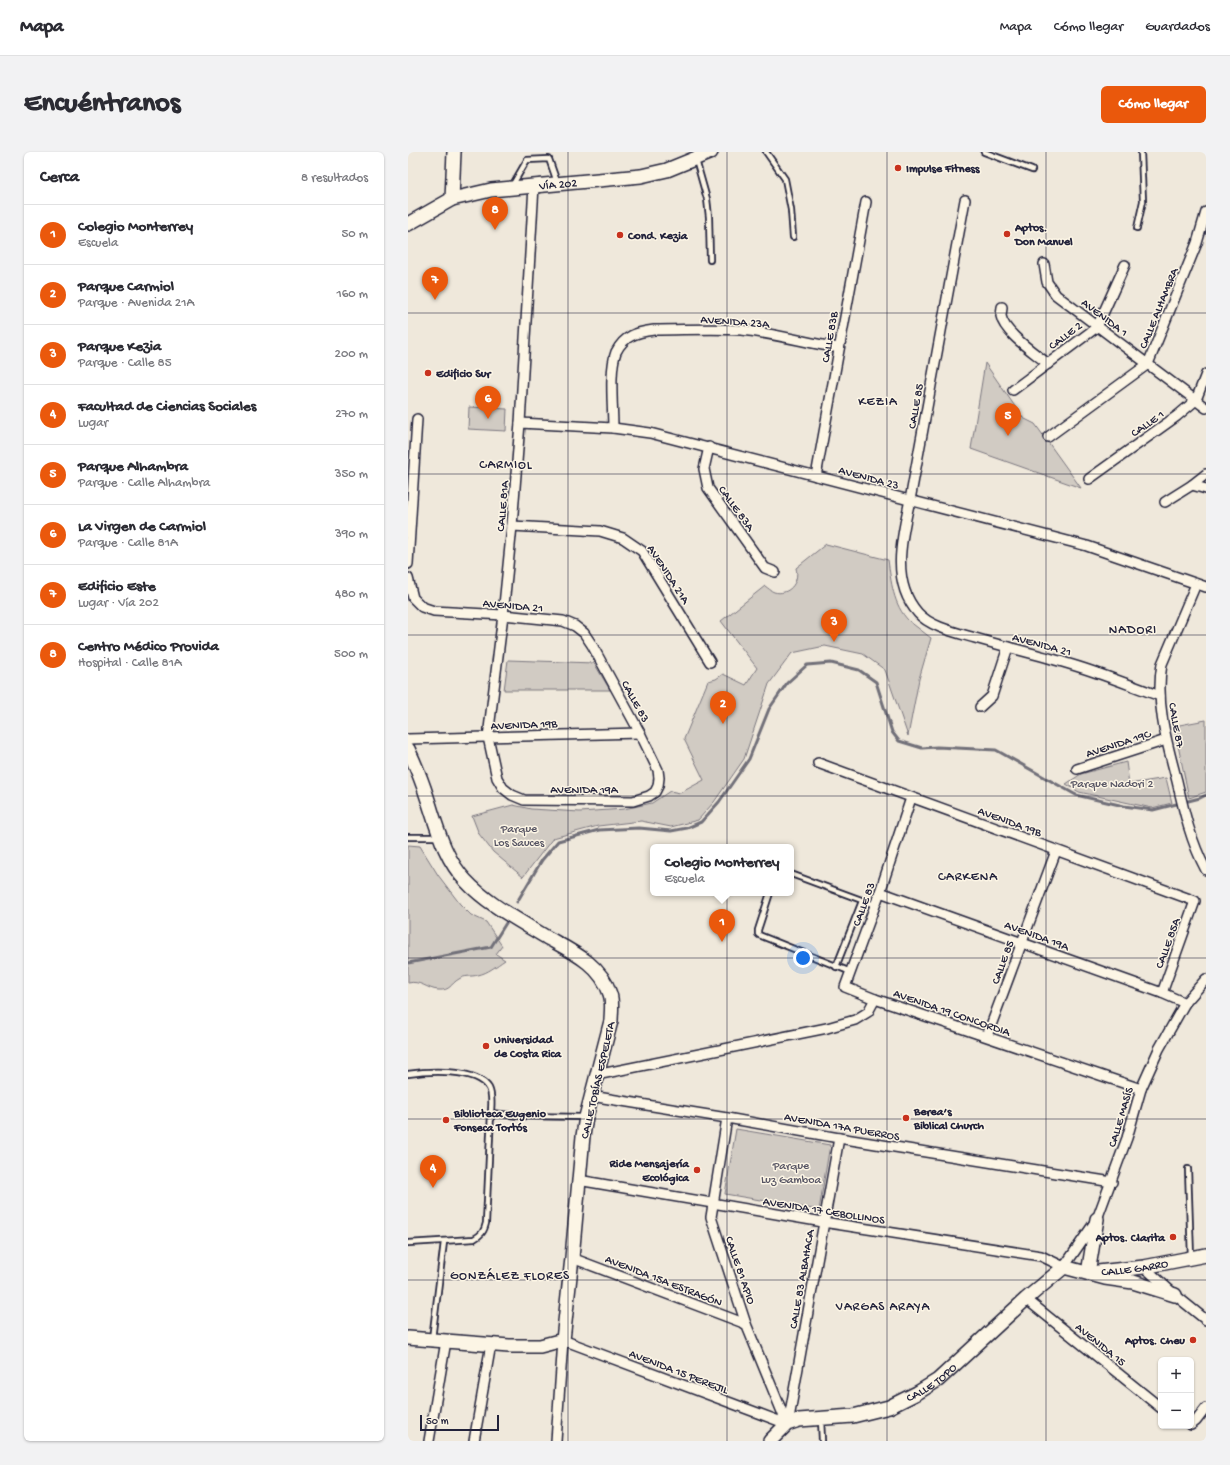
<!DOCTYPE html>
<html lang="es">
<head>
<meta charset="utf-8">
<style>
  body { margin:0; font-family:"Gochi Hand",sans-serif; background:#f2f2f3; color:#2b2b33 }
  .controls { position:absolute; right:12px; bottom:12px; display:grid; overflow:hidden; border-radius:6px; box-shadow:0 1px 3px #0004 }
  .controls button { width:36px; height:36px; display:grid; place-items:center; padding:0; border:0; border-bottom:1px solid #e1e1e2; background:#fff; color:#2b2b33; font:20px sans-serif }
  .scale { position:absolute; left:12px; bottom:10px; width:79px; box-sizing:border-box; padding-left:4px; border:2px solid #22223b; border-top:0; font-size:11px; line-height:14px; white-space:nowrap; color:#22223b; -webkit-text-stroke:3px #fcf5e5; paint-order:stroke }
  .you { position:absolute; left:395px; top:806px; width:14px; height:14px; margin:-10px; border:3px solid #fff; border-radius:50%; background:#1a73e8; box-shadow:0 0 0 6px #1a73e833 }
  .badge { display:grid; place-items:center; width:26px; height:26px; border-radius:50%; background:#ea580c; color:#fff; font-size:13px; font-weight:700 }
  .pin { position:absolute; translate:-50% -33px; filter:drop-shadow(0 1px 2px #0008) }
  .pin::after { content:''; position:absolute; top:21px; width:14px; height:12px; background:inherit; clip-path:polygon(0 0,100% 0,50% 100%) }
  .popup { position:absolute; left:242px; top:692px; width:144px; height:52px; box-sizing:border-box; display:grid; place-content:center; border-radius:6px; background:#fff; filter:drop-shadow(0 1px 3px #0005); font-size:13px; white-space:nowrap; color:#7c7c81 }
  .popup b { font-size:15px; color:#2b2b33 }
  .popup::after { content:''; position:absolute; left:50%; top:100%; margin-left:-8px; border:8px solid transparent; border-top-color:#fff }
  .list { margin:0; padding:0; list-style:none }
  h2 { display:flex; justify-content:space-between; align-items:center; height:52px; margin:0; padding:0 16px; font-size:17px }
  h2 small { font-size:13px; font-weight:400; color:#7c7c81 }
  .list li { display:grid; grid-template-columns:26px 1fr auto; gap:12px; align-items:center; box-sizing:border-box; height:60px; padding:0 16px; border-top:1px solid #e1e1e2 }
  .list b { display:block; font-size:15px; white-space:nowrap }
  .list p { margin:0; font-size:13px; white-space:nowrap; color:#7c7c81 }
  .list em { font-size:13px; font-style:normal; color:#7c7c81 }
  .map { position:relative; flex:none; width:798px; height:1289px; overflow:hidden; border-radius:6px }
  header { display:flex; align-items:center; gap:24px; box-sizing:border-box; height:56px; padding:0 20px; background:#fff; border-bottom:1px solid #e1e1e2 }
  header strong { font-size:19px }
  nav { display:flex; gap:22px; margin-inline-start:auto; font-size:14px }
  .intro { display:flex; align-items:center; justify-content:space-between; box-sizing:border-box; height:96px; padding:0 24px }
  h1 { margin:0; font-size:28px }
  .button { padding:10px 18px; border-radius:6px; background:#ea580c; color:#fff; font-size:14px; font-weight:700 }
  main { display:flex; gap:24px; padding:0 24px }
  aside { flex:1; background:#fff; border-radius:6px; box-shadow:0 1px 3px #0004 }
  .map>svg:first-child { display:block }
  .green { fill:#d1cbc3; stroke:#7a767f }
  .lines { fill:none; stroke-linecap:round; stroke-linejoin:round }
  .stream { stroke:#716f79; stroke-width:3 }
  .lane-casing { stroke:#22223b; stroke-width:8 }
  .street-casing { stroke:#22223b; stroke-width:12 }
  .secondary-casing { stroke:#22223b; stroke-width:16 }
  .lane { stroke:#fcf5e5; stroke-width:4.5 }
  .street { stroke:#fcf5e5; stroke-width:9 }
  .secondary { stroke:#fcf5e5; stroke-width:13 }
  .grid { fill:none; stroke:#22223b; stroke-width:1; stroke-opacity:0.55 }
  .poi-dot { fill:#c8321e; stroke:#fcf5e5; stroke-width:1.5 }
  .labels { text-anchor:middle; stroke-width:3; stroke-linejoin:round; paint-order:stroke }
  .poi-label { font-size:12px; font-weight:bold; fill:#22223b; stroke:#fcf5e5; text-anchor:start }
  .street-label { font-size:12px; fill:#22223b; stroke:#fcf5e5 }
  .park-label { font-size:12px; fill:#575564; stroke:#fcf5e5 }
  .neighbourhood-label { font-size:13px; letter-spacing:1px; fill:#22223b; stroke:#fcf5e5 }
</style>
</head>
<body>
<header>
<strong>Mapa</strong>
<nav><a>Mapa</a><a>Cómo llegar</a><a>Guardados</a></nav>
</header>
<div class="intro"><h1>Encuéntranos</h1><a class="button">Cómo llegar</a></div>
<main>
<aside>
<h2>Cerca<small>8 resultados</small></h2>
<ul class="list">
<li><span class="badge">1</span><div><b>Colegio Monterrey</b><p>Escuela</p></div><em>50 m</em></li>
<li><span class="badge">2</span><div><b>Parque Carmiol</b><p>Parque · Avenida 21A</p></div><em>160 m</em></li>
<li><span class="badge">3</span><div><b>Parque Kezia</b><p>Parque · Calle 85</p></div><em>200 m</em></li>
<li><span class="badge">4</span><div><b>Facultad de Ciencias Sociales</b><p>Lugar</p></div><em>270 m</em></li>
<li><span class="badge">5</span><div><b>Parque Alhambra</b><p>Parque · Calle Alhambra</p></div><em>350 m</em></li>
<li><span class="badge">6</span><div><b>La Virgen de Carmiol</b><p>Parque · Calle 81A</p></div><em>390 m</em></li>
<li><span class="badge">7</span><div><b>Edificio Este</b><p>Lugar · Vía 202</p></div><em>480 m</em></li>
<li><span class="badge">8</span><div><b>Centro Médico Provida</b><p>Hospital · Calle 81A</p></div><em>500 m</em></li>
</ul>
</aside>
<div class="map">
<svg width="798" height="1289" viewBox="0 0 798 1289">
  <rect width="100%" height="100%" fill="#efe8db"/>
  <filter id="ink" filterUnits="userSpaceOnUse"><feTurbulence type="fractalNoise" baseFrequency=".025" numOctaves="2"/><feDisplacementMap in="SourceGraphic" scale="8" xChannelSelector="R" yChannelSelector="G"/><feConvolveMatrix kernelMatrix="1 2 1 2 8 2 1 2 1" color-interpolation-filters="sRGB"/></filter>
  <g filter="url(#ink)">
    <g class="green">
      <path d="M577,211l38,55 12,6 46,64 -110,-39z"/>
      <path d="M61,255l38,2 -1,22 -38,-2z"/>
      <path d="M418,392l62,16c3,21 5,45 21,61 7,6 15,11 22,17l-12,41 -11,57 -23,-66 -22,-16 -38,-8 -33,7 -23,31 -25,75 -30,43 -16,18 -27,7 -30,-6 -43,5 -45,12 -30,39 -30,-25 -14,-18 -7,-18 41,-11 18,4 49,3 44,-3 28,-6 18,-12 10,2 24,-13 -20,-41 24,-58 8,-2 7,-5 23,11 11,-17 -36,-47 44,-35c3,2 6,5 9,6 14,4 26,-9 22,-24z"/>
      <path d="M100,508l86,3 16,27h-106z"/>
      <path d="M798,568v72l-17,6 -15,-72z"/>
      <path d="M718,610l3,22 37,-6 6,25 -20,5 -73,-16 -13,-8 15,-10z"/>
      <path d="M0,693l12,1 18,29 22,29 11,11 15,7 16,24 -6,8 9,6c-9,6 -17,13 -27,15 -7,2 -13,0 -19,4 -9,5 -8,12 -21,11 -11,-1 -18,-10 -30,-7z"/>
      <path d="M328,977l94,16 -11,65 -94,-16z"/>
    </g>
    <g class="lines">
      <g class="stream">
        <path d="M109,750l25,-42 16,-19 41,-11 40,-2 32,3 16,-3 14,-6 18,-20 30,-43 20,-50 18,-26 20,-18 24,-2 28,7 17,12 16,50 7,9 23,7 15,-1 59,3 80,45 48,11 29,4 47,-12 6,-3"/>
        <path d="M0,811l83,-16 15,-24"/>
      </g>
      <defs>
        <g id="lane">
          <path d="M358,0l19,27 6,31 2,27"/>
          <path d="M576,0l48,18"/>
          <path d="M288,8l11,39 2,18 1,43"/>
          <path d="M104,34l15,-26 22,-1 8,23"/>
          <path d="M729,76l6,-27 -2,-49"/>
          <path d="M0,685h30"/>
          <path d="M383,722l84,31"/>
          <path d="M362,741l-12,37v4l1,1 92,37"/>
          <path d="M428,815l26,-66"/>
          <path d="M0,922c20,-3 69,-6 81,14 4,8 2,18 2,25l28,3 65,1"/>
          <path d="M780,1017l3,88"/>
          <path d="M0,1091l66,-4c7,-4 10,-7 12,-16l5,-110"/>
          <path d="M24,1187l12,-97"/>
          <path d="M413,1267l1,22"/>
        </g>
        <g id="street">
          <path d="M557,48l-55,300c-8,36 -20,82 8,113 12,14 40,20 57,25 31,9 61,16 91,25 32,9 63,22 94,33"/>
          <path d="M636,112l3,18 9,13 150,113"/>
          <path d="M594,155c0,3 -1,7 -1,9 3,17 34,37 47,48"/>
          <path d="M605,238l84,-63 28,-62"/>
          <path d="M112,271l93,5 37,5 437,113 119,41"/>
          <path d="M205,276c0,-20 -4,-58 3,-76 3,-6 9,-13 15,-16 7,-4 15,-5 23,-6 29,0 59,-2 87,0 33,3 65,13 98,18"/>
          <path d="M640,285l100,-73 49,-121 9,-31"/>
          <path d="M301,295l-5,22 4,19 57,80 10,4"/>
          <path d="M408,324l50,-274"/>
          <path d="M681,327l88,-63 19,-16 10,-26"/>
          <path d="M784,333l14,4"/>
          <path d="M757,350l27,-17 14,-11"/>
          <path d="M104,374l88,5 23,7 19,13 68,111"/>
          <path d="M0,412l9,-145"/>
          <path d="M0,426l5,20 9,9 12,4 69,4 60,6 12,5 9,7 8,12 48,88 18,37 1,8 -1,8 -3,6 -6,4 -16,5 -109,-1 -12,-5 -9,-7 -6,-10 -9,-41 15,-122 9,-89 8,-103 14,-237"/>
          <path d="M788,432l-34,80c-7,39 5,79 15,117 7,31 14,61 29,89"/>
          <path d="M572,555l12,-11 16,-49"/>
          <path d="M0,587l232,-6"/>
          <path d="M410,611l377,138 -33,92"/>
          <path d="M669,617l89,-29"/>
          <path d="M472,740l282,101 23,10"/>
          <path d="M467,847l-30,-12 35,-95 31,-94"/>
          <path d="M579,884l69,-185"/>
          <path d="M188,923l231,-47 28,-8 13,-8 7,-13 266,90"/>
          <path d="M183,944l136,22 112,20 273,44"/>
          <path d="M319,966l-16,99 35,107 41,100"/>
          <path d="M170,1028l245,42 218,34 23,11 33,-48 30,-81 14,-49 18,-40 26,-46 21,-24"/>
          <path d="M164,1106l174,66"/>
          <path d="M736,1115l31,28 31,25"/>
          <path d="M618,1147l135,109"/>
          <path d="M380,1272l51,-286"/>
          <path d="M783,1273l5,-4 10,-13"/>
          <path d="M21,1289l17,-100"/>
          <path d="M66,1289l17,-97"/>
          <path d="M148,1289l7,-101 224,84"/>
        </g>
        <g id="secondary">
          <path d="M44,47l2,-47"/>
          <path id="s1" d="M0,72l44,-25 39,-9 150,-14 26,-6 44,-18"/>
          <path d="M0,597c7,15 14,32 19,48 10,30 17,61 39,84 21,23 54,40 80,56 25,14 55,27 64,57 3,8 1,19 1,27l-25,96 -3,19 -11,122 -9,82 -23,6h-31l-101,-8"/>
          <path id="s2" d="M690,1120l46,-5 62,-12"/>
          <path d="M680,1121l9,-54"/>
          <path id="s3" d="M362,1289l17,-17 12,-4 54,-4 36,-9 28,-14 21,-13 88,-81 38,-32 41,11 28,4 42,13"/>
        </g>
      </defs>
      <use href="#lane" class="lane-casing"/>
      <use href="#street" class="street-casing"/>
      <use href="#secondary" class="secondary-casing"/>
      <use href="#lane" class="lane"/>
      <use href="#street" class="street"/>
      <use href="#secondary" class="secondary"/>
    </g>
  </g>
  <path class="grid" d="M160,0v1289M319,0v1289M479,0v1289M638,0v1289M0,161h798M0,322h798M0,483h798M0,644h798M0,806h798M0,967h798M0,1128h798"/>
  <g class="poi-dot">
    <circle cx="490" cy="16" r="4"/>
    <circle cx="599" cy="82" r="4"/>
    <circle cx="212" cy="83" r="4"/>
    <circle cx="20" cy="221" r="4"/>
    <circle cx="78" cy="894" r="4"/>
    <circle cx="498" cy="966" r="4"/>
    <circle cx="38" cy="968" r="4"/>
    <circle cx="289" cy="1018" r="4"/>
    <circle cx="765" cy="1085" r="4"/>
    <circle cx="785" cy="1188" r="4"/>
  </g>
  <g class="labels">
    <g class="poi-label">
      <text x="498" y="20">Impulse Fitness</text>
      <text x="607" y="79">Aptos.<tspan x="607" dy="14">Don Manuel</tspan></text>
      <text x="220" y="87">Cond. Kezia</text>
      <text x="28" y="225">Edificio Sur</text>
      <text x="86" y="891">Universidad<tspan x="86" dy="14">de Costa Rica</tspan></text>
      <text x="506" y="963">Berea’s<tspan x="506" dy="14">Biblical Church</tspan></text>
      <text x="46" y="965">Biblioteca Eugenio<tspan x="46" dy="14">Fonseca Tortós</tspan></text>
      <text x="281" y="1015" text-anchor="end">Ride Mensajería<tspan x="281" dy="14">Ecológica</tspan></text>
      <text x="757" y="1089" text-anchor="end">Aptos. Clarita</text>
      <text x="777" y="1192" text-anchor="end">Aptos. Cheu</text>
    </g>
    <g class="street-label">
      <text dy="4" stroke="none"><textPath href="#s1" startOffset="158">VÍA 202</textPath></text>
      <text transform="translate(750 156) rotate(-68)" y="4">CALLE ALHAMBRA</text>
      <text transform="translate(697 165) rotate(37)" y="4">AVENIDA 1</text>
      <text transform="translate(327 169) rotate(4)" y="4">AVENIDA 23A</text>
      <text transform="translate(657 183) rotate(-37)" y="4">CALLE 2</text>
      <text transform="translate(421 185) rotate(-80)" y="4">CALLE 83B</text>
      <text transform="translate(507 254) rotate(-80)" y="4">CALLE 85</text>
      <text transform="translate(739 271) rotate(-35)" y="4">CALLE 1</text>
      <text transform="translate(461 325) rotate(15)" y="4">AVENIDA 23</text>
      <text transform="translate(94 354) rotate(-85)" y="4">CALLE 81A</text>
      <text transform="translate(329 356) rotate(54)" y="4">CALLE 83A</text>
      <text transform="translate(261 422) rotate(57)" y="4">AVENIDA 21A</text>
      <text transform="translate(105 453) rotate(5)" y="4">AVENIDA 21</text>
      <text transform="translate(634 492) rotate(15)" y="4">AVENIDA 21</text>
      <text transform="translate(228 549) rotate(61)" y="4">CALLE 83</text>
      <text transform="translate(116 572) rotate(-2)" y="4">AVENIDA 19B</text>
      <text transform="translate(769 573) rotate(80)" y="4">CALLE 87</text>
      <text transform="translate(710 591) rotate(-18)" y="4">AVENIDA 19C</text>
      <text x="176" y="641">AVENIDA 19A</text>
      <text transform="translate(602 669) rotate(20)" y="4">AVENIDA 19B</text>
      <text transform="translate(455 752) rotate(-70)" y="4">CALLE 83</text>
      <text transform="translate(629 783) rotate(20)" y="4">AVENIDA 19A</text>
      <text transform="translate(759 791) rotate(-70)" y="4">CALLE 85A</text>
      <text transform="translate(594 810) rotate(-70)" y="4">CALLE 85</text>
      <text transform="translate(544 860) rotate(19)" y="4">AVENIDA 19 CONCORDIA</text>
      <text transform="translate(189 928) rotate(-77)" y="4">CALLE TOBÍAS ESPELETA</text>
      <text transform="translate(712 965) rotate(-73)" y="4">CALLE MASÍS</text>
      <text transform="translate(434 974) rotate(10)" y="4">AVENIDA 17A PUERROS</text>
      <text transform="translate(416 1058) rotate(9)" y="4">AVENIDA 17 CEBOLLINOS</text>
      <text dy="4" stroke="none"><textPath href="#s2" startOffset="37">CALLE GARRO</textPath></text>
      <text transform="translate(333 1118) rotate(71)" y="4">CALLE 81 APIO</text>
      <text transform="translate(393 1127) rotate(-80)" y="4">CALLE 83 ALBAHACA</text>
      <text transform="translate(256 1128) rotate(21)" y="4">AVENIDA 15A ESTRAGÓN</text>
      <text transform="translate(693 1192) rotate(39)" y="4">AVENIDA 15</text>
      <text transform="translate(271 1219) rotate(21)" y="4">AVENIDA 15 PEREJIL</text>
      <text dy="4" stroke="none"><textPath href="#s3" startOffset="177">CALLE TOPO</textPath></text>
    </g>
    <g class="park-label">
      <text x="704" y="635">Parque Nadori 2</text>
      <text x="111" y="680">Parque<tspan x="111" dy="14">Los Sauces</tspan></text>
      <text x="383" y="1017">Parque<tspan x="383" dy="14">Luz Gamboa</tspan></text>
    </g>
    <g class="neighbourhood-label">
      <text x="470" y="253">KEZIA</text>
      <text x="98" y="316">CARMIOL</text>
      <text x="725" y="481">NADORI</text>
      <text x="560" y="728">CARKENA</text>
      <text x="102" y="1127">GONZÁLEZ FLORES</text>
      <text x="475" y="1158">VARGAS ARAYA</text>
    </g>
  </g>
</svg>
<div class="controls">
<button>+</button>
<button>−</button>
</div>
<div class="scale">50 m</div>
<div class="you"></div>
<div class="pin badge" style="left:314px;top:790px">1</div>
<div class="popup"><b>Colegio Monterrey</b>Escuela</div>
<div class="pin badge" style="left:315px;top:572px">2</div>
<div class="pin badge" style="left:426px;top:490px">3</div>
<div class="pin badge" style="left:25px;top:1036px">4</div>
<div class="pin badge" style="left:600px;top:284px">5</div>
<div class="pin badge" style="left:80px;top:267px">6</div>
<div class="pin badge" style="left:27px;top:148px">7</div>
<div class="pin badge" style="left:87px;top:78px">8</div>
</div>
</main>
</body>
</html>
